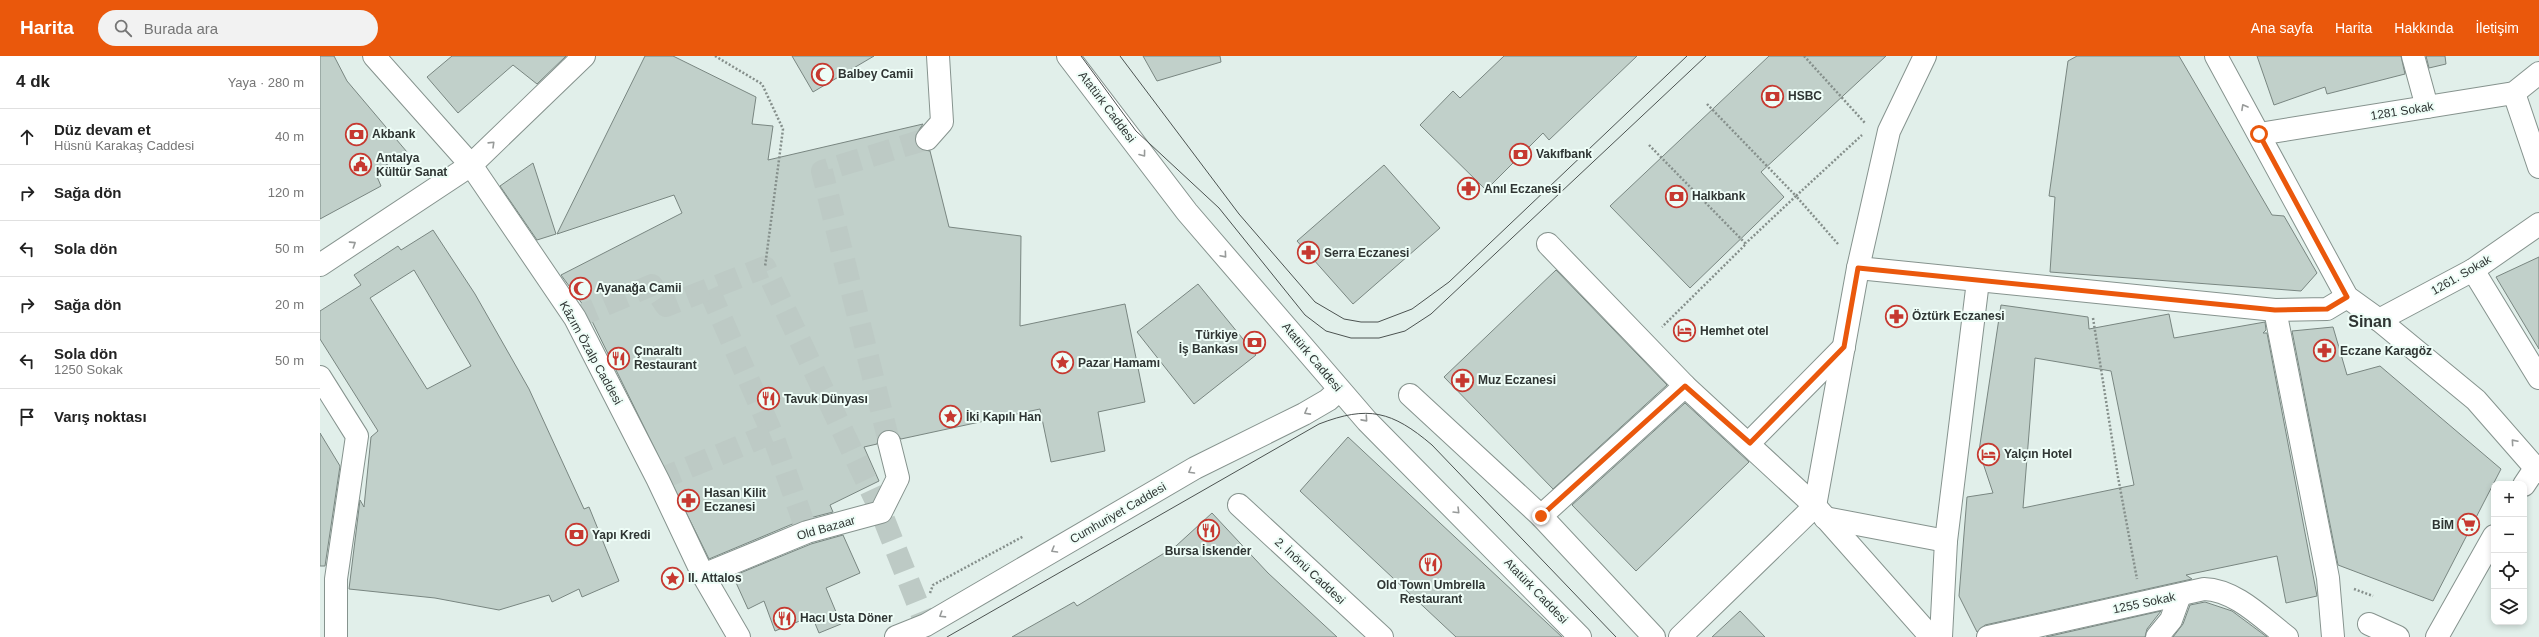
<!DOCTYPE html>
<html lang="tr">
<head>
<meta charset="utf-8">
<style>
  body { margin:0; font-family:Arial,sans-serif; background:#f2f2f2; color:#222 }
  .controls { position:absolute; right:12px; bottom:12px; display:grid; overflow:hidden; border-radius:8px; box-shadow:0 2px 6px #0003 }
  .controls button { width:36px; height:36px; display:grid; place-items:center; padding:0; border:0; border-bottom:1px solid #e0e0e0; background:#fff; color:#222; font:20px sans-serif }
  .stop { position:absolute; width:12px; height:12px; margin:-9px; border:3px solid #ea580c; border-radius:50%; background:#fff }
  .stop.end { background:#ea580c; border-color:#fff; box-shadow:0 1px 4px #0008 }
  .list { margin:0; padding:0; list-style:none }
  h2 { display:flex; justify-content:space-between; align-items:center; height:52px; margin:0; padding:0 16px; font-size:17px }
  h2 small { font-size:13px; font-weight:400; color:#767676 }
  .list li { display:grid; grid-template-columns:26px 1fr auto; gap:12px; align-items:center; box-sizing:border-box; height:56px; padding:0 16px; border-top:1px solid #e0e0e0 }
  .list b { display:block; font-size:15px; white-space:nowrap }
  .list p { margin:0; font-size:13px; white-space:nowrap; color:#767676 }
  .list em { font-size:13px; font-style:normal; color:#767676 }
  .icon { flex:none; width:22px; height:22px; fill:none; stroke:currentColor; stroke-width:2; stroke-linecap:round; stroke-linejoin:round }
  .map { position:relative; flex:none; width:2219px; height:581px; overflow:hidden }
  header { display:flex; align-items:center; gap:24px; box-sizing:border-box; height:56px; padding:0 20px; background:#ea580c; color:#fff }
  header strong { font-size:19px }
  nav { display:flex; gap:22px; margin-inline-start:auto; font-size:14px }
  .search { width:280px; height:36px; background:#f2f2f2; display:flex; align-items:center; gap:10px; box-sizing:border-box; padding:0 14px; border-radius:22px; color:#767676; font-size:15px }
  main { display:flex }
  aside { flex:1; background:#fff }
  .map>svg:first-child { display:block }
  .building { fill:#c1d0ca; stroke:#798681; fill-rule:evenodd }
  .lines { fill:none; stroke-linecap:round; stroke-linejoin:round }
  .minor-tunnel { stroke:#bdcac5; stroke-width:22; stroke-dasharray:22 11; stroke-linecap:butt }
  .minor-casing { stroke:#86938e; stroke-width:24 }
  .major-casing { stroke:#86938e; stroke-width:24 }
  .path { stroke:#858f8b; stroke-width:2.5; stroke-dasharray:2 2; stroke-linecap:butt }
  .minor { stroke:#fff; stroke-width:22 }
  .major { stroke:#fff; stroke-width:22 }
  .tram { stroke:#4c5351; stroke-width:1 }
  .oneway { stroke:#979a99 }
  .route { stroke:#ea580c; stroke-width:5 }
  .labels { text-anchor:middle; stroke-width:4; stroke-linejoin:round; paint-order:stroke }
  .poi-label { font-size:12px; font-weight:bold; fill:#2f3533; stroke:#eefdf7; text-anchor:start }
  .street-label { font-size:12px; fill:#2f3533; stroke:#eefdf7 }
  .district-label { font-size:16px; font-weight:bold; fill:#2f3533; stroke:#eefdf7 }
</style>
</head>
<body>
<header>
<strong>Harita</strong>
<div class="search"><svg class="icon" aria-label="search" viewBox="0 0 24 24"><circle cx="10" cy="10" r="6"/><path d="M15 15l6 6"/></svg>Burada ara</div>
<nav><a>Ana sayfa</a><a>Harita</a><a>Hakkında</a><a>İletişim</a></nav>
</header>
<main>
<aside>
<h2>4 dk<small>Yaya · 280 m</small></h2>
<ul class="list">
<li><svg class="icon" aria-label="ahead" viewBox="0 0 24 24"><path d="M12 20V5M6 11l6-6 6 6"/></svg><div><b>Düz devam et</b><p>Hüsnü Karakaş Caddesi</p></div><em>40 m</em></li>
<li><svg class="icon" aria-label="right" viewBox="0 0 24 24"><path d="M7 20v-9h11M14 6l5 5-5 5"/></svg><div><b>Sağa dön</b></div><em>120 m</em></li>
<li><svg class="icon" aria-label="left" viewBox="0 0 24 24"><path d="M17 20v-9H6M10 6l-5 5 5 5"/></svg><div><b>Sola dön</b></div><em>50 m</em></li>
<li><svg class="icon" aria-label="right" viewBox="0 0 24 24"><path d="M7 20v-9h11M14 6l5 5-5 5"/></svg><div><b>Sağa dön</b></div><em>20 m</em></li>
<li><svg class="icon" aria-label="left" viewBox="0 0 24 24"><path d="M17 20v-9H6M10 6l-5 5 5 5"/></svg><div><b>Sola dön</b><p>1250 Sokak</p></div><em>50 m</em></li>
<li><svg class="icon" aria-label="arrive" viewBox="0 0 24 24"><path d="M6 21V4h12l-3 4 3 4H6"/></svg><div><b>Varış noktası</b></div></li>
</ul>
</aside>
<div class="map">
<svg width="2219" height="581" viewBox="0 0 2219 581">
  <rect width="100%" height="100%" fill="#e1efea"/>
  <g class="building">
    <path d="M0,0h14l13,25 60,71 -32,20 6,14 -61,33z"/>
    <path d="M132,0h114l-29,28 -24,-19 -55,48 -31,-36z"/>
    <path d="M325,0h28l83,41 -4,27 21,2 -5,34 155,-36 -8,12v7l4,6 11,2 19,76 72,9 -1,90 105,-22 20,98 -47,10 7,39 -54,11 -11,-53 -139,30 -8,-9h-7l-6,3 -3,11 -13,3 15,34 -49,24 3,7 -31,8 -93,39 -123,-250 -25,-34 121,-62 -8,-18 -117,39z"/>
    <path d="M472,0h82l-61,36z"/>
    <path d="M823,0h77l1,6 -64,19z"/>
    <path d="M1184,0h133l-88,84 -6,-7 -57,57 -66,-65 33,-34 7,7z"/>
    <path d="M1449,0h117l-125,116 23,25 -94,91 -80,-82z"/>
    <path d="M1757,0h102l93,159 12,1 33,57 -16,18 -251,-19 5,-75 -6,-1 19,-135z"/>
    <path d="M1937,0h144l4,18 -78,20 -2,-7 -51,18z"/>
    <path d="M2106,0h19l1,8 -17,4z"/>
    <path d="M213,107l23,71 -19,6 -37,-54z"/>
    <path d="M1064,109l56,63 -87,76 -56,-63z"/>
    <path d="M113,174l42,64 54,95 55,120 5,-2 30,74 -37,16 -3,-8 -27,13 -3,-7 -50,15 -64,-12 -86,-9 11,-89 4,7 7,-70 7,-6 -58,-92v-28l41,-26 -7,-10 44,-29 3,4zM94,214l57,96 -44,23 -57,-91z"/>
    <path d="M2219,201v92l-43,-72z"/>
    <path d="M1236,214l111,115 -114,104 -109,-112z"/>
    <path d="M878,228l58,71 -62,49 -57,-72z"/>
    <path d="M1681,249l87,12 1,12 80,-15 5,24 91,-16 1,8 -3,3h4l50,263 -31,7 -9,-47 -91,19 6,4 -207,46 -8,7 -18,-36 8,-99 26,-4 -14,-42zM1715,302l76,13 23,114 -111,23z"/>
    <path d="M2013,271l14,48 33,-9 121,103 -68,132 -95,-36 -46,-234z"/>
    <path d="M1365,347l64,59 -113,109 -64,-66z"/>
    <path d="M0,377l20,33 -15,100h-5z"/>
    <path d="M1028,381l214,200h-106l-156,-146z"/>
    <path d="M892,457l56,60 69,64h-325l62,-35 3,4 99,-60z"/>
    <path d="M523,479l17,38 -34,15 15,36 -22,9 -7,-17 -37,15 -11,-30 -16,8 -15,-33 78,-32z"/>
    <path d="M1885,546l27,9 35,26h-94l10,-13 7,-19z"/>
    <path d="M1420,555l25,26h-53z"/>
    <path d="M1841,555l-14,18 -2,8h-99z"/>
  </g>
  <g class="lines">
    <g class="minor-tunnel">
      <path d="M389,234l63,143 35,99"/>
      <path d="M255,262l77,-33 14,21 99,-39 116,245 45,113"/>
      <path d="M569,386l-67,-271 105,-32"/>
      <path d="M338,424l114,-47"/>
    </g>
    <defs>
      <g id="minor">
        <path d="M54,0l97,109 104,153 83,162 45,95 36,62"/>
        <path d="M748,0l119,156 180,209 213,216"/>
        <path d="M1896,0l131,241 32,23 97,80 63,72"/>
        <path d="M2093,0l14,51"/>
        <path d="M2194,37l25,74"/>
        <path d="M1939,78l255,-41 25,-20"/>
        <path d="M607,83l15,-17 -4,-66"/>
        <path d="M1228,188l137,142 130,120 116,131"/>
        <path d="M1538,212l417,42 52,-1 20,-12"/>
        <path d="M2153,214l66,108"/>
        <path d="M1955,254l53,268 5,59"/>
        <path d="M2059,264l94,-50 66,-46"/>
        <path d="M0,321l37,59 -21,143v58"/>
        <path d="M1090,339l131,121 113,121"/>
        <path d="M1429,387l95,-96"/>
        <path d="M2204,429l12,-18"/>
        <path d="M919,449l143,132"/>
        <path d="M1221,460l144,-130"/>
        <path d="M1505,462l121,23"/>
        <path d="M383,519l104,-43 74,-20 17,-34 -9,-36"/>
        <path d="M2049,568l29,13"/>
        <path d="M576,581l30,-12 269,-157 109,-54 24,-14 11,-10"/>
        <path d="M1360,581l135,-131 43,-238 31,-137 36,-75"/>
        <path d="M1621,581l5,-96 32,-260"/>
        <path d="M1668,581l216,-48c32,1 59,30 83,48"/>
        <path d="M1837,581l14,-17 9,-25"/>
        <path d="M2117,581l57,-101"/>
      </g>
      <path id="major" d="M0,209l151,-100 113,-109"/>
    </defs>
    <use href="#minor" class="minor-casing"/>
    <use href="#major" class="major-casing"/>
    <g class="path">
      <path d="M395,0l47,28 21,45 -18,138"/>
      <path d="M1484,0l61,67"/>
      <path d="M1387,48l89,92 -50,47"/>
      <path d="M1329,89l97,99 -84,83"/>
      <path d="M1518,188l-42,-48 66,-61"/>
      <path d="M1773,262l25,159 19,102"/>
      <path d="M2034,533l19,7"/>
      <path d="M610,537l3,-8 91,-49"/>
    </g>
    <use href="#minor" class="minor"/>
    <use href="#major" class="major"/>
    <g class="tram">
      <path d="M761,0l55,75 83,77 86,107 21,16 25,7h28l26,-7 26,-17 275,-258"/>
      <path d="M800,0l119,158 76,88 29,17 17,3h17l34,-13 37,-27 238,-226"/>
      <path d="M627,581l372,-213c49,-19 73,-13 113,21l184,192"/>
    </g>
  </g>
  <defs><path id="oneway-chevron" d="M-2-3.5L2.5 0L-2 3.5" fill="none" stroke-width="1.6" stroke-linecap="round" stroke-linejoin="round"/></defs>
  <g class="oneway">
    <use href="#oneway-chevron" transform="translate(1924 51) rotate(-119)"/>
    <use href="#oneway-chevron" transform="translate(172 88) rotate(-44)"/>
    <use href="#oneway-chevron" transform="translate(823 98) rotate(53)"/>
    <use href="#oneway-chevron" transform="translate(33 188) rotate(-33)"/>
    <use href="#oneway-chevron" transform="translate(904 199) rotate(49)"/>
    <use href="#oneway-chevron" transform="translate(987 356) rotate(151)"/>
    <use href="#oneway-chevron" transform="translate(1045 363) rotate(48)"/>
    <use href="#oneway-chevron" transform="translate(2194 386) rotate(-131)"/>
    <use href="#oneway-chevron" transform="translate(871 415) rotate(150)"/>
    <use href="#oneway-chevron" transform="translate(1137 455) rotate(45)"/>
    <use href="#oneway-chevron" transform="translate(734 494) rotate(150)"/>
    <use href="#oneway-chevron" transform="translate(622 559) rotate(148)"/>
  </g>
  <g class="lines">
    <path class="route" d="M1221,460l144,-130 65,57 94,-96 14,-79 417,42 52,-1 20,-12 -88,-163"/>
  </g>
  <defs>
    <symbol id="mosque-ring" viewBox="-11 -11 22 22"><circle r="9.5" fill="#eefdf7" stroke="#c63930" stroke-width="1.5"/><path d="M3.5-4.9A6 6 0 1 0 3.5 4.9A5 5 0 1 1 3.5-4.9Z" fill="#c63930"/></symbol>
    <symbol id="bank-ring" viewBox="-11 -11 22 22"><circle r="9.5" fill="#eefdf7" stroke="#c63930" stroke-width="1.5"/><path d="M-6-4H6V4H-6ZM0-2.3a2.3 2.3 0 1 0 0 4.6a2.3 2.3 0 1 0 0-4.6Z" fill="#c63930"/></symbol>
    <symbol id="civic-ring" viewBox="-11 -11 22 22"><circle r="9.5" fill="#eefdf7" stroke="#c63930" stroke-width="1.5"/><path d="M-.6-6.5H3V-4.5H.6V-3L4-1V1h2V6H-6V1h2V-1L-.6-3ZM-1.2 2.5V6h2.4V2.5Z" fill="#c63930"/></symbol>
    <symbol id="pharmacy-ring" viewBox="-11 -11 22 22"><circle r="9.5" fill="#eefdf7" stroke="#c63930" stroke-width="1.5"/><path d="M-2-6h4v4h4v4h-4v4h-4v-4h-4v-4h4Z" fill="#c63930"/></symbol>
    <symbol id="hotel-ring" viewBox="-11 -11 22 22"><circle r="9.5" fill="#eefdf7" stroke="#c63930" stroke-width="1.5"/><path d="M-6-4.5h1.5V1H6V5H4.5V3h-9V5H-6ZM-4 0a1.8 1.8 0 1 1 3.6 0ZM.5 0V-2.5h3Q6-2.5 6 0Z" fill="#c63930"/></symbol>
    <symbol id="restaurant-ring" viewBox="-11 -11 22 22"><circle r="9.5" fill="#eefdf7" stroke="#c63930" stroke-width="1.5"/><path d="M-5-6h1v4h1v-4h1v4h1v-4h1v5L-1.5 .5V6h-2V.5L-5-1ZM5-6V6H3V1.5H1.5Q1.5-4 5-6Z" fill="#c63930"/></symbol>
    <symbol id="sight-ring" viewBox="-11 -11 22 22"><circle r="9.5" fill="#eefdf7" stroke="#c63930" stroke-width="1.5"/><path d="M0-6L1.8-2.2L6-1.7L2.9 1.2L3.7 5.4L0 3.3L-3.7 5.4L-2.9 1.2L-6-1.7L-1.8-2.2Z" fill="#c63930"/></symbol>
    <symbol id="supermarket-ring" viewBox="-11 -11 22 22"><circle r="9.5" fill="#eefdf7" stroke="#c63930" stroke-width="1.5"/><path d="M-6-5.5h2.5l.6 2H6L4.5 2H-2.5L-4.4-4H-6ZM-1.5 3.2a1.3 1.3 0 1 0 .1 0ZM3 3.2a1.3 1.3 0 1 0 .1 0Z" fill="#c63930"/></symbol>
  </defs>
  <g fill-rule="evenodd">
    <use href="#mosque-ring" x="490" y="6" width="25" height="25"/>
    <use href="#bank-ring" x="1440" y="28" width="25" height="25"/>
    <use href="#bank-ring" x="24" y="66" width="25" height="25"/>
    <use href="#bank-ring" x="1188" y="86" width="25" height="25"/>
    <use href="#civic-ring" x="28" y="96" width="25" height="25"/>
    <use href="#pharmacy-ring" x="1136" y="120" width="25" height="25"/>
    <use href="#bank-ring" x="1344" y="128" width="25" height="25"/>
    <use href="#pharmacy-ring" x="976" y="184" width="25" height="25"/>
    <use href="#mosque-ring" x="248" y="220" width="25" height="25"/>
    <use href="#pharmacy-ring" x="1564" y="248" width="25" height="25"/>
    <use href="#hotel-ring" x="1352" y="262" width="25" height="25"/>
    <use href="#bank-ring" x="922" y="274" width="25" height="25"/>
    <use href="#pharmacy-ring" x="1992" y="282" width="25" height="25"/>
    <use href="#restaurant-ring" x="286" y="290" width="25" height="25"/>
    <use href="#sight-ring" x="730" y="294" width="25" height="25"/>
    <use href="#pharmacy-ring" x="1130" y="312" width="25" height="25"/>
    <use href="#restaurant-ring" x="436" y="330" width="25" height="25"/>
    <use href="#sight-ring" x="618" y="348" width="25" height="25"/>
    <use href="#hotel-ring" x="1656" y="386" width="25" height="25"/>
    <use href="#pharmacy-ring" x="356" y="432" width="25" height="25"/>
    <use href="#supermarket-ring" x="2136" y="456" width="25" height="25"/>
    <use href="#restaurant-ring" x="876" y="462" width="25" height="25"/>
    <use href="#bank-ring" x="244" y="466" width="25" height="25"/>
    <use href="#restaurant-ring" x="1098" y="496" width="25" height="25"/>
    <use href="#sight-ring" x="340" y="510" width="25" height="25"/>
    <use href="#restaurant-ring" x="452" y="550" width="25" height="25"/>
  </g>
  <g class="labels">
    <g class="poi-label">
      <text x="518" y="22">Balbey Camii</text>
      <text x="1468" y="44">HSBC</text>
      <text x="52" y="82">Akbank</text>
      <text x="1216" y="102">Vakıfbank</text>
      <text x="56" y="106">Antalya<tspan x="56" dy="14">Kültür Sanat</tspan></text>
      <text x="1164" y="137">Anıl Eczanesi</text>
      <text x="1372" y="144">Halkbank</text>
      <text x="1004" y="201">Serra Eczanesi</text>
      <text x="276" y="236">Ayanağa Camii</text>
      <text x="1592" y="264">Öztürk Eczanesi</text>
      <text x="1380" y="279">Hemhet otel</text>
      <text x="918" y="283" text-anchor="end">Türkiye<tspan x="918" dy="14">İş Bankası</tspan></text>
      <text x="314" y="299">Çınaraltı<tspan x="314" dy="14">Restaurant</tspan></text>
      <text x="2020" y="299">Eczane Karagöz</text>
      <text x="758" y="311">Pazar Hamamı</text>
      <text x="1158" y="328">Muz Eczanesi</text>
      <text x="464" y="347">Tavuk Dünyası</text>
      <text x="646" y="365">İki Kapılı Han</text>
      <text x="1684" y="402">Yalçın Hotel</text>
      <text x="384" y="441">Hasan Kilit<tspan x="384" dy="14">Eczanesi</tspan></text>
      <text x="2134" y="473" text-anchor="end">BİM</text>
      <text x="272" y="483">Yapı Kredi</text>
      <text x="888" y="499" text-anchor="middle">Bursa İskender</text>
      <text x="368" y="526">II. Attalos</text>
      <text x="1111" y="533" text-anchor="middle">Old Town Umbrella<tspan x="1111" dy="14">Restaurant</tspan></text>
      <text x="480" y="566">Hacı Usta Döner</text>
    </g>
    <g class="street-label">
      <text transform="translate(787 51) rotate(53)" y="4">Atatürk Caddesi</text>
      <text transform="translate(2082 55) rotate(-9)" y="4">1281 Sokak</text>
      <text transform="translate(2141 219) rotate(-30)" y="4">1261. Sokak</text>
      <text transform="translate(271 297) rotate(61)" y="4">Kâzım Özalp Caddesi</text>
      <text transform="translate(992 301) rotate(50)" y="4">Atatürk Caddesi</text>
      <text transform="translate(798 457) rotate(-30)" y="4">Cumhuriyet Caddesi</text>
      <text transform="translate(506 472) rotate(-16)" y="4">Old Bazaar</text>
      <text transform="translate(990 515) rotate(43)" y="4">2. İnönü Caddesi</text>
      <text transform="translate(1216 535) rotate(46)" y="4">Atatürk Caddesi</text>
      <text transform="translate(1824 547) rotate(-12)" y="4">1255 Sokak</text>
    </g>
    <g class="district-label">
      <text x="2050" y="271">Sinan</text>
    </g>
  </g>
</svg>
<div class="controls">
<button>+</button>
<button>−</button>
<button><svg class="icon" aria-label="locate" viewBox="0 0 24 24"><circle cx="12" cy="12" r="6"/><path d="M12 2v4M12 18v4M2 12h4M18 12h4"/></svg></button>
<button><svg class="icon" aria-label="layers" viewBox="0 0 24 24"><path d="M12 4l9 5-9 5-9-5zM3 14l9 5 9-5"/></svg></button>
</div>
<div class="stop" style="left:1939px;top:78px"></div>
<div class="stop end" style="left:1221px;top:460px"></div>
</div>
</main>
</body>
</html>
